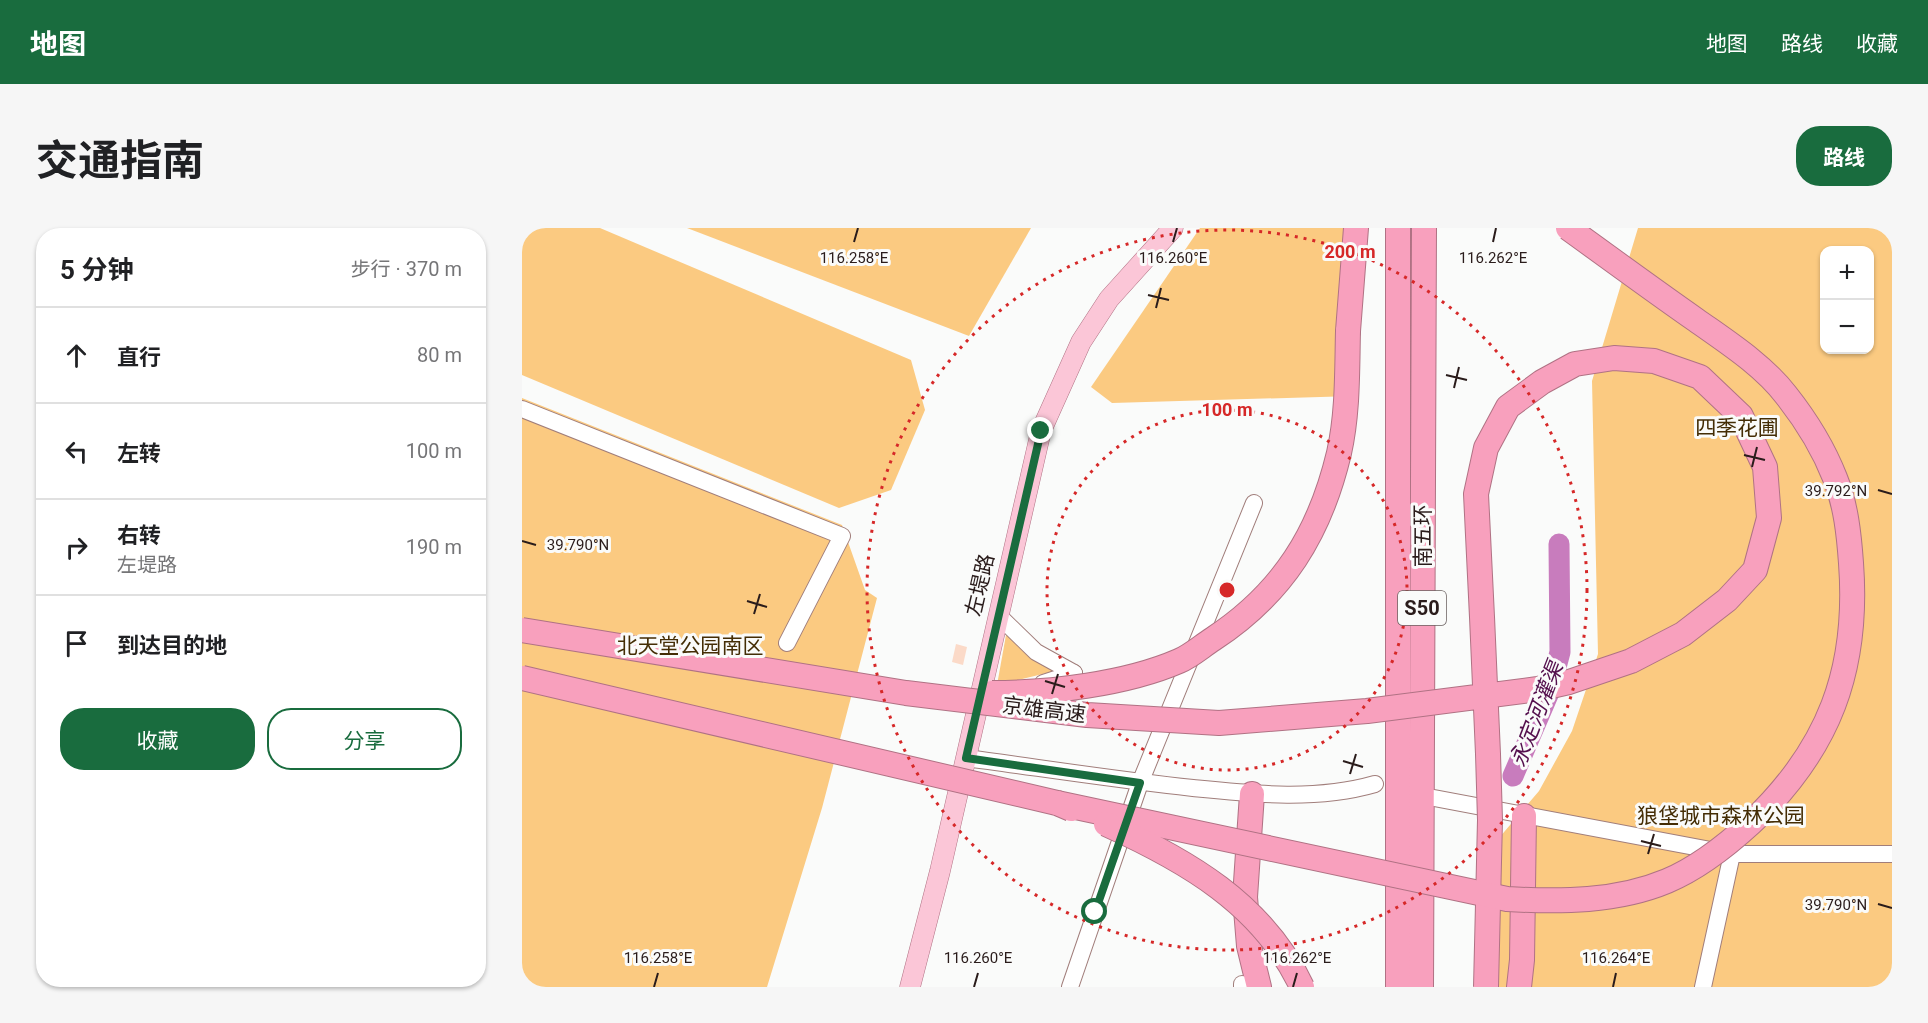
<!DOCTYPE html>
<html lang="zh">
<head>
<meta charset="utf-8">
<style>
  body { margin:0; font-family:Roboto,"Noto Sans SC",sans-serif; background:#f6f6f6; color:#202124 }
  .controls { position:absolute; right:18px; top:18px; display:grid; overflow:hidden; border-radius:12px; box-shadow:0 2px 4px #0004 }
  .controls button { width:54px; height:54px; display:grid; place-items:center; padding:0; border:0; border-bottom:2px solid #e0e0e0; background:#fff; color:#202124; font:30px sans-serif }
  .stop { position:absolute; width:18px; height:18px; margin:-14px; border:4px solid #196c3e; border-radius:50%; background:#fff }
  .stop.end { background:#196c3e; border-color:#fff; box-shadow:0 2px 6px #0008 }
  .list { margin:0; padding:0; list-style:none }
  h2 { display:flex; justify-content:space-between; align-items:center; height:78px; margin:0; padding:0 24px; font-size:26px }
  h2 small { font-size:20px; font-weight:400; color:#757577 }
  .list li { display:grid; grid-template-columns:39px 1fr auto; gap:18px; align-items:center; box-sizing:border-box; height:96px; padding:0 24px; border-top:2px solid #e0e0e0 }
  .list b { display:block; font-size:22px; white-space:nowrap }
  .list p { margin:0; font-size:20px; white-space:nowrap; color:#757577 }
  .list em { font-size:20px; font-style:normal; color:#757577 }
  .actions { display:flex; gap:12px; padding:18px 24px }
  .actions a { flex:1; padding:14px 0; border:2px solid #196c3e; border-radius:24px; text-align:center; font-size:21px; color:#196c3e }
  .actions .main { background:#196c3e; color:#fff }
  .icon { flex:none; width:33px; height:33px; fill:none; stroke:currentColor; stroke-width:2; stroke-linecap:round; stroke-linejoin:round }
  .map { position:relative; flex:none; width:1370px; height:759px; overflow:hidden; border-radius:24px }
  header { display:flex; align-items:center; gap:36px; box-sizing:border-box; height:84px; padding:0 30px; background:#196c3e; color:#fff }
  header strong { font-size:28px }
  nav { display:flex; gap:33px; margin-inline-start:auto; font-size:21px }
  .intro { display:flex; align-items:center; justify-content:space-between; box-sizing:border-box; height:144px; padding:0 36px }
  h1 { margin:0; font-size:42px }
  .button { padding:15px 27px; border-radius:24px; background:#196c3e; color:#fff; font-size:21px; font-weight:700 }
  main { display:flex; gap:36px; padding:0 36px }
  aside { flex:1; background:#fff; border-radius:24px; box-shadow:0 2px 4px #0004 }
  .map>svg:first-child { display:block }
  .green { fill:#fbca81; fill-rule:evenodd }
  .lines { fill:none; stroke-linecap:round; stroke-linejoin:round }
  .river { stroke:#c87cbd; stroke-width:21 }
  .building { fill:#fbdac8 }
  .minor-casing { stroke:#a17e7b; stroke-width:18 }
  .major-casing { stroke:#b07284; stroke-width:21 }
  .highway-casing { stroke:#b07284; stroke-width:26 }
  .minor { stroke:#fff; stroke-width:16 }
  .major { stroke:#fbc6d7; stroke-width:20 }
  .highway { stroke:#f8a0bd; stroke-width:24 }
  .highway-bridge-casing { stroke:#b07284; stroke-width:26; stroke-linecap:butt }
  .highway-bridge { stroke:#f8a0bd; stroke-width:24 }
  .route { stroke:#196c3e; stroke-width:8 }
  .ticks { fill:none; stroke:#2a1c1b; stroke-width:2 }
  .ring { fill:none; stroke:#d62828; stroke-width:3; stroke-dasharray:3 6 }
  .labels { text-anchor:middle; stroke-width:6; stroke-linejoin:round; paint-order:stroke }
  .shield { fill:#fafbfa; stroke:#685f5e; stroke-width:1.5 }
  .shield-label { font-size:20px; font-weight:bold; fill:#2a1c1b }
  .park-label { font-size:21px; fill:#442d05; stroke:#fafbfa }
  .street-label { font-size:21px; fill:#2a1c1b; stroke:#fafbfa }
  .water-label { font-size:22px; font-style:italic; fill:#540f4d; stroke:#fafbfa }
  .ticks-label { font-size:15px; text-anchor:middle; fill:#2a1c1b; stroke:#fafbfa; stroke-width:6; stroke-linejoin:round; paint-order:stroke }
  .centre { fill:#d62828; stroke:#fafbfa; stroke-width:3 }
  .ring-label { font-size:18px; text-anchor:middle; font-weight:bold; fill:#d62828; stroke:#fafbfa; stroke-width:6; stroke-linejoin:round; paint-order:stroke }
</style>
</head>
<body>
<header>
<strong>地图</strong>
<nav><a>地图</a><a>路线</a><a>收藏</a></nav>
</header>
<div class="intro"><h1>交通指南</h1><a class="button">路线</a></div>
<main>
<aside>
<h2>5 分钟<small>步行 · 370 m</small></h2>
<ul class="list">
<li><svg class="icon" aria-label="ahead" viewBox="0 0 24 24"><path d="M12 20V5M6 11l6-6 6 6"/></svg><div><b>直行</b></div><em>80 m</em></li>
<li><svg class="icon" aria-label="left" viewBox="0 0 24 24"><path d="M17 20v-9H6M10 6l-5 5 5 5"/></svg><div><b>左转</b></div><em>100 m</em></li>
<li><svg class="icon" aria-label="right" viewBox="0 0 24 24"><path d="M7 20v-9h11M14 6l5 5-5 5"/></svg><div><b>右转</b><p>左堤路</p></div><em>190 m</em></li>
<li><svg class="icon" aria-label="arrive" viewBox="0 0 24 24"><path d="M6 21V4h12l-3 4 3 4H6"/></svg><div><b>到达目的地</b></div></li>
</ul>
<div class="actions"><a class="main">收藏</a><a>分享</a></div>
</aside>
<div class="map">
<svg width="1370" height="759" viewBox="0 0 1370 759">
  <rect width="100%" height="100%" fill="#fafbfa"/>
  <g class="green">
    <path d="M0,0h78l311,132 14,50 -34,80 -52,18 -317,-133z"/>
    <path d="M165,0h344l-62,108z"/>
    <path d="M678,0h159l-5,168 -242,7 -21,-16z"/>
    <path d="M1116,0h254v759h-400l1,-142 46,-54 33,-60 26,-77 -6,-273zM1302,22h46v100h-46z"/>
    <path d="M0,170l320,127 23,65 12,8 -55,210 -55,179h-245z"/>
    <path d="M484,407l49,36 -58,14z"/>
  </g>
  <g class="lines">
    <path class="river" d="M991,548l37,-86 10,-38 -1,-108"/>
  </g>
  <path class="building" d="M434,416l11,3 -4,18 -11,-3z"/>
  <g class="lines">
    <defs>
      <g id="minor">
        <path d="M0,181l320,127 -55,107"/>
        <path d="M476,387l38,37 38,21"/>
        <path d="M521,455l31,-10"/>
        <path d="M444,530c75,10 151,22 227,30 60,6 123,13 182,-4"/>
        <path d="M912,570l298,56h160"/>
        <path d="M548,759l70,-204 114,-280"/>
        <path d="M720,759v-3"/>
        <path d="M1181,759l29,-133"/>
      </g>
      <path id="major" d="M388,759l30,-116 101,-440 40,-89 28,-43 64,-71"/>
      <g id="highway">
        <path d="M826,103l8,-103"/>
        <path d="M730,566l-7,103 4,49 10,41"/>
        <path d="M876,759v-759"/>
        <path d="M899,759l3,-759"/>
        <path d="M997,759l3,-27 2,-144"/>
      </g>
    </defs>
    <use href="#minor" class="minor-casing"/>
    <use href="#major" class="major-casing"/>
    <use href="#highway" class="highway-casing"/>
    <use href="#minor" class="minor"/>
    <use href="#major" class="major"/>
    <use href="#highway" class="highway"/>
    <defs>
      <g id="highway-bridge">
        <path d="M0,402l384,63 181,22 132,8 148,-12 171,-22 31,-7 62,-21 52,-27 44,-34 28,-30 14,-52 -4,-51 -24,-51 -41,-39 -46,-16 -40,-3 -39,6 -33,18 -34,25 -22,41 -10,46 6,123 6,137 2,66 -4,167"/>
        <path d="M0,450l535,125 14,6"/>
        <path d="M470,465c58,0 134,-9 187,-32 12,-5 23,-15 34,-22 70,-46 107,-106 126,-186 9,-40 8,-82 9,-122"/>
        <path d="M535,575l450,96c53,3 110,3 160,-18 31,-13 60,-36 84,-58 78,-74 108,-153 100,-260 -2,-28 -5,-58 -16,-85 -11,-28 -30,-59 -49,-83 -23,-30 -59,-53 -90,-75 -43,-30 -85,-61 -128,-92"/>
        <path d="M584,596c80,36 157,80 196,163"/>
      </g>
    </defs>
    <use href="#highway-bridge" class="highway-bridge-casing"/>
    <use href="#highway-bridge" class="highway-bridge"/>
  </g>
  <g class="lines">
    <path class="route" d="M519,203l-75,327 174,25 -45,129"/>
  </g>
  <path class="ticks" d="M332,14l4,-14M651,14l4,-14M971,14l3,-14M626,67l21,5M634,80l5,-20M924,147l21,5M932,160l5,-21M1222,227l21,5M1230,239l5,-20M1356,262l14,4M0,313l14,4M225,373l20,6M232,386l6,-20M523,453l20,6M530,466l6,-20M821,533l20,6M828,546l6,-20M1119,613l20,5M1126,626l6,-20M1356,676l14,4M132,759l4,-14M452,759l4,-14M771,759l4,-14M1091,759l3,-14"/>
  <g class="ring">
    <circle cx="705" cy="362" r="180"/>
    <circle cx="705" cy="362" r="360"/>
  </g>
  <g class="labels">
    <rect class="shield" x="876" y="363" width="48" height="34" rx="4.5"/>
    <g class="shield-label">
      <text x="900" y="387">S50</text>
    </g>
    <g class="park-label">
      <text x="1215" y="207">四季花圃</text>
      <text x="168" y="425">北天堂公园南区</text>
      <text x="1199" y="595">狼垡城市森林公园</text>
    </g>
    <g class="street-label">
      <text transform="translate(901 308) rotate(-90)" y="7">南五环</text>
      <text transform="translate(458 357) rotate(-77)" y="7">左堤路</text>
      <text transform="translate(522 482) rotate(7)" y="7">京雄高速</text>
    </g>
    <g class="water-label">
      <text transform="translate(1014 486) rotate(-69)" y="8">永定河灌渠</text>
    </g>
  </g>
  <g class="ticks-label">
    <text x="332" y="35">116.258°E</text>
    <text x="651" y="35">116.260°E</text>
    <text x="971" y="35">116.262°E</text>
    <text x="1314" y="268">39.792°N</text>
    <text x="56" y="322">39.790°N</text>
    <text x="1314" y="682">39.790°N</text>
    <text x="136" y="735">116.258°E</text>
    <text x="456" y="735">116.260°E</text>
    <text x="775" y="735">116.262°E</text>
    <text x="1094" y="735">116.264°E</text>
  </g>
  <circle cx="705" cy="362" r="9" class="centre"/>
  <g class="ring-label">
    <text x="828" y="30">200 m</text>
    <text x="705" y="188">100 m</text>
  </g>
</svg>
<div class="controls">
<button>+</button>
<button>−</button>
</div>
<div class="stop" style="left:573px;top:684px"></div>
<div class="stop end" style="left:519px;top:203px"></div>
</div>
</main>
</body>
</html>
